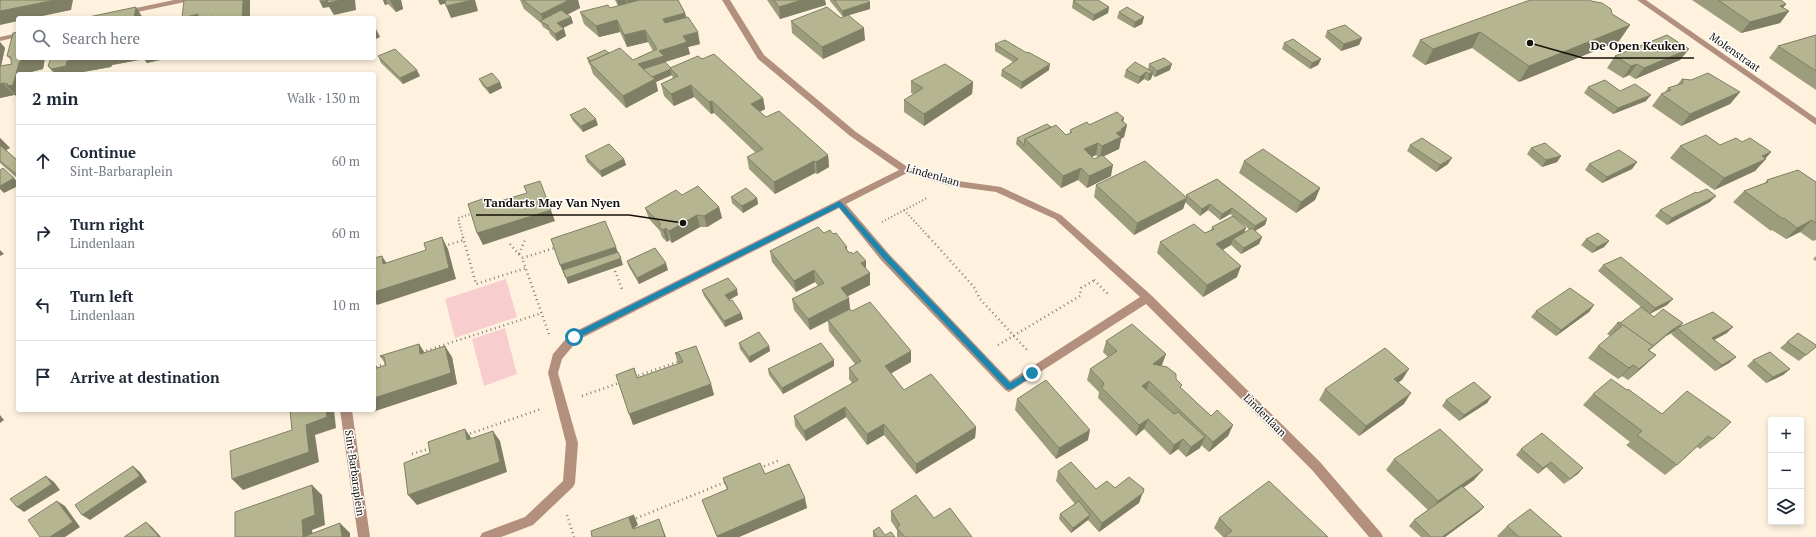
<!DOCTYPE html>
<html lang="en">
<head>
<meta charset="utf-8">
<style>
  body { margin:0; font-family:"PT Serif",serif; background:#f2f2f3; color:#1f2937 }
  .controls { position:absolute; right:12px; bottom:12px; display:grid; overflow:hidden; border-radius:4px; box-shadow:0 2px 6px #0003 }
  .controls button { width:36px; height:36px; display:grid; place-items:center; padding:0; border:0; border-bottom:1px solid #e0e1e3; background:#fff; color:#1f2937; font:20px sans-serif }
  .stop { position:absolute; width:12px; height:12px; margin:-9px; border:3px solid #1d86af; border-radius:50%; background:#fff }
  .stop.end { background:#1d86af; border-color:#fff; box-shadow:0 1px 4px #0008 }
  .list { margin:0; padding:0; list-style:none }
  h2 { display:flex; justify-content:space-between; align-items:center; height:52px; margin:0; padding:0 16px; font-size:17px }
  h2 small { font-size:13px; font-weight:400; color:#747a83 }
  .list li { display:grid; grid-template-columns:26px 1fr auto; gap:12px; align-items:center; box-sizing:border-box; height:72px; padding:0 16px; border-top:1px solid #e0e1e3 }
  .list b { display:block; font-size:15px; white-space:nowrap }
  .list p { margin:0; font-size:13px; white-space:nowrap; color:#747a83 }
  .list em { font-size:13px; font-style:normal; color:#747a83 }
  .icon { flex:none; width:22px; height:22px; fill:none; stroke:currentColor; stroke-width:2; stroke-linecap:round; stroke-linejoin:round }
  .map { position:relative; flex:none; width:1816px; height:537px; overflow:hidden }
  .search { position:absolute; background:#fff; box-shadow:0 2px 6px #0003; left:16px; top:16px; width:360px; height:44px; display:flex; align-items:center; gap:10px; box-sizing:border-box; padding:0 14px; border-radius:4px; color:#747a83; font-size:15px }
  .panel { position:absolute; background:#fff; box-shadow:0 2px 6px #0003; left:16px; top:72px; width:360px; height:340px; border-radius:4px }
  .map>svg:first-child { display:block }
  .green { fill:#f8cdcd }
  .lines { fill:none; stroke-linecap:round; stroke-linejoin:round }
  .path-far1 { stroke:#867e70; stroke-width:2; stroke-dasharray:1 2.5; stroke-linecap:butt }
  .path { stroke:#867e70; stroke-width:2.5; stroke-dasharray:1 3.5; stroke-linecap:butt }
  .minor { fill:#b3907e; fill-rule:evenodd }
  .wall { fill:#9c9d7d; fill-rule:evenodd }
  .shaded-wall { fill:#7f7f66 }
  .building { fill:#b5b691; stroke:#7f7f66 }
  .route { fill:#1d86af }
  .labels { text-anchor:middle; stroke-width:3; stroke-linejoin:round; paint-order:stroke }
  .street-label { font-size:11px; fill:#151008; stroke:#fff }
  .leader { fill:none; stroke:#151008; stroke-width:1.5 }
  .callout-dot { fill:#151008; stroke:#fff; stroke-width:1.5 }
  .callout-label { font-size:12px; text-anchor:middle; font-weight:bold; fill:#151008; stroke:#fff; stroke-width:3; stroke-linejoin:round; paint-order:stroke }
</style>
</head>
<body>
<div class="map">
<svg width="1816" height="537" viewBox="0 0 1816 537">
  <rect width="100%" height="100%" fill="#fef2df"/>
  <g class="green">
    <path d="M506,279l11,38 -62,21 -10,-39z"/>
    <path d="M505,328l12,46 -33,12 -12,-47z"/>
  </g>
  <g class="lines">
    <g class="path-far1">
      <path d="M904,210l26,28"/>
      <path d="M882,222l45,-24"/>
      <path d="M463,238l-5,-20 16,-5"/>
    </g>
    <g class="path">
      <path d="M463,237l13,47 50,-16"/>
      <path d="M929,237l45,50 6,12 47,51"/>
      <path d="M510,244l12,14"/>
      <path d="M444,246l20,-6"/>
      <path d="M519,254l6,-14"/>
      <path d="M615,271l7,18"/>
      <path d="M1094,280l16,16"/>
      <path d="M549,334l-27,-76 36,-11"/>
      <path d="M998,345l82,-49 1,-8 14,-8"/>
      <path d="M422,352l120,-39"/>
      <path d="M376,367l11,-4"/>
      <path d="M634,377l46,-16"/>
      <path d="M582,396l40,-14"/>
      <path d="M466,435l75,-26"/>
      <path d="M412,454l19,-6"/>
      <path d="M760,468l20,-8"/>
      <path d="M567,515l7,22"/>
      <path d="M632,520l96,-39"/>
    </g>
    <g class="minor">
      <path d="M174,0h15l-4,2 -76,16h-15l4,-2z"/>
      <path d="M722,0h8l34,55 92,77 53,36 42,12 50,7 60,28 90,80 169,167 61,71 2,4h-14l-57,-67 -166,-166 -137,88 -4,-2 -124,-130 -42,-52 -261,132 -16,19 -4,14 20,70 -3,40 -2,4 -40,38 -32,12h-21l2,-4 43,-16 38,-36 3,-38 -18,-70 5,-19 17,-20 329,-164 -49,-34 -92,-77zM907,173l44,13 45,6 59,27 85,78 -130,84 -121,-127 -43,-50z"/>
      <path d="M1637,0h9l170,118v7z"/>
      <path d="M18,33v4l-18,4v-4z"/>
      <path d="M340,410h12l18,127h-12z"/>
    </g>
  </g>
  <g class="wall">
    <path d="M383,0h18l2,9 -7,3 -8,-8 -3,1z"/>
    <path d="M520,0h58l2,8 -13,7 4,2 2,6 -10,5 1,1 2,7 -9,5 -7,-7 -1,-3 -6,-4 -2,-4 -17,-14z"/>
    <path d="M615,0h63l22,44 -12,3 2,7 -25,8 6,6 31,-9 61,39 2,11 -5,3 6,5 62,38 1,12 -12,7 -2,-1 -40,21 -26,-25 -2,-12 9,-4 -42,-40 -3,1 -17,-17 -20,9 -10,-10 -3,-12 12,-5 -1,-4 -16,7 2,9 -32,17 -33,-34 -3,-9 -1,-1 -2,-6 22,-5 24,7 20,-9 -5,-9 -21,5 -7,-15 -21,5 -15,-13 -4,-12 30,-4 8,-2z"/>
    <path d="M767,0h58l1,5 -46,14z"/>
    <path d="M830,0h38l2,9 -22,6 17,25 -42,19 -31,-26 -1,-12 50,-3 6,-2 -4,1 -13,-16z"/>
    <path d="M1075,0h23l11,7 -1,6 -15,8 -21,-13 1,-7z"/>
    <path d="M1692,0h89l5,4 -3,4 6,3 -9,12 -39,10z"/>
    <path d="M1119,12l25,5 -2,7 -8,4 -17,-10z"/>
    <path d="M1612,14l18,11 -11,16 -100,41 -47,-34 -47,17 -13,-9 8,-16z"/>
    <path d="M1327,31l35,7 -3,7 -18,6 -16,-14z"/>
    <path d="M1816,35v55l-47,-32 9,-12z"/>
    <path d="M0,42l5,6 -4,18 11,-2 -1,-2v-2l-4,-4 11,2h27l-2,11 -12,3 -2,2h-11v24l-3,-3h-1l-14,3z"/>
    <path d="M1284,43l37,16 -3,6 -8,4 -28,-20z"/>
    <path d="M995,44l54,26 -28,19 -20,-13 1,-6 11,-8 -18,-11z"/>
    <path d="M1689,49l-9,11 -45,19 -6,-4 -6,3 -16,-10 8,-12z"/>
    <path d="M378,56l42,20 -17,8 -22,-21z"/>
    <path d="M51,58h109v2l-13,3 -3,-4 -32,6 -1,2 -34,6 -1,1h-22l-6,-8z"/>
    <path d="M1149,64l21,6 -15,7 -3,-2 -1,4 -3,2 -4,-2 -6,5 -14,-7 2,-7h22z"/>
    <path d="M479,79l23,9 -12,6 -8,-9z"/>
    <path d="M1682,79l58,13 -10,12 -49,22 -29,-20 9,-12 4,-2 3,-4 9,-3z"/>
    <path d="M911,81l62,1 -1,12 -48,32 -20,-14v-12l10,-6 -3,-1z"/>
    <path d="M1588,87l32,4 26,10 -33,13 -29,-21z"/>
    <path d="M570,115l28,10 -15,7 -10,-11z"/>
    <path d="M1124,122l3,3 -3,12 -3,2 -2,10 -15,7 7,20 -24,12 -9,-8 -17,8 -45,-44 1,-6 34,-11 15,8 4,-2v-3l19,-5zM1096,155l2,2 -4,2 -2,-2z"/>
    <path d="M0,138l10,10 -4,2 12,11v18l-18,-16z"/>
    <path d="M1410,145l38,19 -12,8 -29,-21z"/>
    <path d="M1720,145l51,7 -16,19 -41,19 -44,-32 10,-12z"/>
    <path d="M1531,148l30,8 -4,6 -15,5 -15,-13z"/>
    <path d="M585,156l39,3 2,6 -24,12 -15,-15z"/>
    <path d="M1244,161l76,27 -5,12 -19,13 -57,-40z"/>
    <path d="M1637,162l-5,7 -30,14 -17,-13 4,-6z"/>
    <path d="M1217,179l50,40 -2,6 -10,6 7,6 -3,7 -18,10 -10,-9 -8,5 14,27 -34,20 -46,-44 3,-11 45,-9 6,-3 1,-3 34,1 -2,5 6,-3 -20,-16 -10,6 -12,-10 -8,6 -15,-14 -2,7 -49,26 -40,-38 2,-12 90,12v-2z"/>
    <path d="M1767,180l49,2v58l-3,1 -13,-9 -14,7 -14,-9 -1,1 -38,-29 11,-11 21,-8z"/>
    <path d="M682,195l37,12 3,11 -15,9h-7l-28,16 -3,-3 -2,2 -5,-5 -2,-6 -11,-12 -4,-11z"/>
    <path d="M731,197l26,1 1,6 -15,9 -11,-10z"/>
    <path d="M1710,202l-43,23 -12,-9 5,-6z"/>
    <path d="M824,233l23,14v3l23,23v12l-22,11 2,13 61,53 -20,11 13,17 72,37 -1,11 -59,36 -32,-39 -17,10 -21,-28 -40,24 -11,-15 -1,-10 58,-33 -3,-4v-11l6,-4 -26,-33 -1,-10 -18,9 -16,-20 -2,-11 26,-13 -3,-4 -19,10 -24,-30 -2,-11z"/>
    <path d="M1586,239l23,2 -5,6 -12,6 -11,-8z"/>
    <path d="M1816,256v5l-3,-2z"/>
    <path d="M627,261l41,9 -29,14 -10,-17z"/>
    <path d="M1603,265l64,40 -17,9 4,3 25,10 48,6 -13,7 22,17 -7,6 -14,8 -44,-37 4,-3 -9,5 -17,14 7,5 -12,11 -16,14 -6,-4 -4,3 -30,-21 10,-12 12,-10 -3,-2 10,-11h3l27,-11 -49,-41z"/>
    <path d="M702,290l36,5 -9,5 12,13 2,6 -18,8 -21,-31z"/>
    <path d="M1594,305l-5,7 -33,24 -25,-19 5,-6z"/>
    <path d="M1106,341l60,13 -5,12 15,13 5,9 30,28 22,9 -5,11 -19,16 -8,-7 -1,3 -14,9 -8,-8 -8,6 -26,-26 -8,7 -38,-38 1,-6 -12,-12 3,-11 18,-12 -5,-5z"/>
    <path d="M1787,342l29,5 -17,14 -19,-13z"/>
    <path d="M739,343l30,3 1,5 -20,12 -10,-14z"/>
    <path d="M419,344l5,8 28,5 5,27 -85,28 -2,-2h4l12,-45 -6,-9z"/>
    <path d="M696,346l15,38 3,11 -81,30 1,-57 4,10 40,-14 -3,-11z"/>
    <path d="M1753,360l37,9 -7,6 -17,8 -19,-17z"/>
    <path d="M834,366l-51,28 -14,-19 -1,-6z"/>
    <path d="M1402,380l-4,2 6,22 -45,32 -40,-36 6,-11z"/>
    <path d="M1627,390l35,24 25,-23 26,48 -13,10 -3,-2 -20,18 -12,10 -39,-30 4,-3 -47,-37 10,-11z"/>
    <path d="M1491,397l-4,6 -28,18 -17,-15 4,-6z"/>
    <path d="M1017,399l71,41 -32,19 -41,-49z"/>
    <path d="M1521,449l62,19 -19,16 -18,-17 -8,7 -22,-19z"/>
    <path d="M1394,459l80,21 -11,8 21,19 -5,5 -34,25h-24l-12,-11 5,-6 14,-10 -42,-40z"/>
    <path d="M1058,471l38,18 19,-1 29,1 -5,14 -40,29 -11,-12 -17,13 -12,-14 1,-5 15,-10 -19,-23z"/>
    <path d="M765,474l42,34 -68,29h-22l-15,-37 25,-10 -4,-12z"/>
    <path d="M891,511l43,7 38,19h-75v-7l-6,-9z"/>
    <path d="M1219,518l109,19h-105l-9,-9z"/>
    <path d="M1507,526l55,11h-64l-1,-1z"/>
    <path d="M873,531l12,4 10,2h-22z"/>
  </g>
  <g class="shaded-wall">
    <path d="M55,0h18l-2,10 -38,8h-15v3l-18,4v-14z"/>
    <path d="M243,0h7v18h-8z"/>
    <path d="M329,0h26l1,10 -22,5 -5,-8 -6,1 -3,-6z"/>
    <path d="M383,0h3l2,4 -3,1z"/>
    <path d="M390,0h11l2,9 -7,3z"/>
    <path d="M438,0h8l1,3 -7,2z"/>
    <path d="M472,0h3l3,11 -27,7 -5,-12z"/>
    <path d="M569,0h9l2,8 -33,17 -3,-2 -3,-9z"/>
    <path d="M617,0h9l1,6 -8,2z"/>
    <path d="M627,0h42l-39,11z"/>
    <path d="M802,0h23l1,5 -46,14 -1,-12z"/>
    <path d="M870,2v7l-27,8 -1,-6z"/>
    <path d="M1786,4l-8,10 11,-3 -9,12 -39,10 9,-11 30,-16z"/>
    <path d="M136,7l7,11h-9z"/>
    <path d="M1109,7l-1,6 -15,8 1,-6z"/>
    <path d="M685,13l3,11 -22,7 -3,-12z"/>
    <path d="M198,14v3l1,1h-17z"/>
    <path d="M213,16l1,2h-9z"/>
    <path d="M571,17l2,6 -14,7 -2,-7z"/>
    <path d="M1144,17l-2,7 -8,4 1,-6z"/>
    <path d="M617,20l3,12 -21,5 -3,-11z"/>
    <path d="M1630,25l-11,16 -100,41 10,-16z"/>
    <path d="M864,28l1,12 -42,19 -1,-12z"/>
    <path d="M564,29l2,7 -9,5 -2,-7z"/>
    <path d="M645,30l3,12 -21,5 -3,-12z"/>
    <path d="M377,31l3,6 -6,3v-8z"/>
    <path d="M698,32l2,12 -12,3 2,7 -25,8 -19,13 -8,-11 21,-13 24,-15z"/>
    <path d="M1480,32l-8,16 -47,17 8,-16z"/>
    <path d="M1362,38l-3,7 -18,6 3,-7z"/>
    <path d="M0,42l5,6 -5,22z"/>
    <path d="M1689,49l-9,11 -45,19 9,-11z"/>
    <path d="M31,58h14l-2,11 -12,3 -2,2h-11v24l-11,-12 12,-23 2,-3z"/>
    <path d="M87,58h73v2l-13,3 -3,-4 -32,6 -1,2 -34,6 -1,1h-20l-4,-5 15,-8z"/>
    <path d="M1321,59l-3,6 -8,4 2,-6z"/>
    <path d="M1050,64l-1,6 -28,19 1,-7z"/>
    <path d="M1172,64l-2,6 -15,7 2,-6z"/>
    <path d="M1637,64l-8,11 -6,3 8,-12z"/>
    <path d="M670,69l2,6 -16,7 2,9 -32,17 -3,-12 26,-18z"/>
    <path d="M417,70l3,6 -17,8 -3,-6z"/>
    <path d="M1146,72l-2,7 -6,5 2,-7z"/>
    <path d="M1153,72l-2,7 -3,2 1,-7z"/>
    <path d="M500,82l2,6 -12,6 -3,-6z"/>
    <path d="M973,82l-1,12 -48,32v-12z"/>
    <path d="M3,83l11,12 -14,3v-14z"/>
    <path d="M691,85l3,12 -20,9 -3,-12z"/>
    <path d="M1740,92l-10,12 -49,22 9,-12z"/>
    <path d="M1651,95l-5,6 -33,13 5,-6z"/>
    <path d="M763,98l2,11 -12,7 -2,-12z"/>
    <path d="M712,101l2,12 -3,1 -2,-12z"/>
    <path d="M1124,118l-2,10 5,-3 -3,12 -3,2 -2,10 -19,9 2,-12 14,-13 5,-13z"/>
    <path d="M596,119l2,6 -15,7 -2,-6z"/>
    <path d="M0,138l10,10 -6,3 -4,-5z"/>
    <path d="M1098,143l-2,12 -14,6 2,-12z"/>
    <path d="M1771,152l-7,8 2,-1 -11,12 -41,19 10,-12 38,-22z"/>
    <path d="M828,155l1,12 -12,7 -1,-12z"/>
    <path d="M1561,156l-4,6 -15,5 4,-7z"/>
    <path d="M1452,158l-4,6 -12,8 4,-7z"/>
    <path d="M624,159l2,6 -24,12 -2,-6z"/>
    <path d="M814,161l1,12 -40,21 -1,-12z"/>
    <path d="M1637,162l-5,7 -30,14 5,-6z"/>
    <path d="M1113,165l-2,11 -24,12 2,-12z"/>
    <path d="M1081,168l-3,12 -17,8 2,-12z"/>
    <path d="M14,178l4,5v3l-14,7 -4,-4v-3z"/>
    <path d="M540,181l15,40 -72,24 -6,-12 74,-23z"/>
    <path d="M1320,188l-5,12 -19,13 5,-11z"/>
    <path d="M1716,196l-6,6 -43,23 5,-7z"/>
    <path d="M757,198l1,6 -15,9 -1,-7z"/>
    <path d="M1187,198l-4,11 -49,26 3,-12z"/>
    <path d="M1210,204l-2,6 -8,6 2,-7z"/>
    <path d="M719,207l3,11 -15,9 -3,-11z"/>
    <path d="M1232,208l-2,6 -10,6 2,-6z"/>
    <path d="M697,215l3,12 -28,16 -3,-12z"/>
    <path d="M1267,219l-2,6 -12,7 2,-6z"/>
    <path d="M1812,220l-12,12 -14,7 11,-11z"/>
    <path d="M666,228l3,12 -2,2 -4,-12z"/>
    <path d="M1246,228l-5,11h-8l-2,6 -19,10 4,-11z"/>
    <path d="M442,237l6,12 8,30 -79,26 -3,-4v-9z"/>
    <path d="M1262,237l-3,7 -18,10 3,-6z"/>
    <path d="M1609,241l-5,6 -12,6 5,-6z"/>
    <path d="M616,247l4,11 -55,19 -5,-12z"/>
    <path d="M0,250l4,4 -4,2z"/>
    <path d="M382,256l7,11 -6,-3z"/>
    <path d="M621,258l2,7 -55,19 -2,-6z"/>
    <path d="M866,261v12l-5,-10z"/>
    <path d="M666,263l2,7 -29,14 -2,-6z"/>
    <path d="M1241,266l-4,11 -34,20 4,-12z"/>
    <path d="M814,270l1,12 -19,10 -2,-11z"/>
    <path d="M870,273v12l-28,14 -1,-11z"/>
    <path d="M737,289l1,6 -11,6 -2,-6z"/>
    <path d="M849,298l1,11 -40,21 -2,-11z"/>
    <path d="M1673,299l-6,6 -18,9 6,-6z"/>
    <path d="M1594,305l-5,7 -33,24 5,-6z"/>
    <path d="M741,313l2,6 -18,8 -1,-6z"/>
    <path d="M1683,323l-5,6 -1,-1 -2,3 -9,5 -29,25 11,-10 24,-21z"/>
    <path d="M1733,327l-6,6 -21,11 6,-6z"/>
    <path d="M419,344l7,11 -6,-1z"/>
    <path d="M445,346l7,11 5,27 -85,28 -2,-2h4v-12z"/>
    <path d="M769,346l1,5 -20,12 -1,-6z"/>
    <path d="M911,351v11l-26,15v-11z"/>
    <path d="M1166,354l-4,11 -13,10 4,-11z"/>
    <path d="M1656,355l-12,11 -16,14 11,-11z"/>
    <path d="M1736,357l-7,6 -14,8 7,-6z"/>
    <path d="M834,360v6l-51,28 -1,-6z"/>
    <path d="M1633,365l-11,11 -4,3 11,-11z"/>
    <path d="M1409,369l-7,11 -15,10 7,-11z"/>
    <path d="M1790,369l-7,6 -17,8 7,-6z"/>
    <path d="M1149,381l-3,11 -4,-6z"/>
    <path d="M711,384l3,11 -81,30 -4,-11z"/>
    <path d="M1411,393l-7,11 -45,32 7,-10z"/>
    <path d="M1491,397l-4,6 -28,18 5,-6z"/>
    <path d="M845,407l1,10 -40,24 -2,-10z"/>
    <path d="M326,410h8l2,18 -21,7 4,27 -76,28 -11,-11z"/>
    <path d="M0,415l4,5 -4,3z"/>
    <path d="M1148,419l-4,10 -8,7 3,-11z"/>
    <path d="M884,424v11l-17,10v-11z"/>
    <path d="M1233,425l-5,11 -19,16 4,-10z"/>
    <path d="M976,427l-1,11 -59,36v-10z"/>
    <path d="M465,429l7,10 -5,1z"/>
    <path d="M1090,430l-2,10 -32,19 3,-11z"/>
    <path d="M493,431l7,10 7,31 -90,33 -9,-10z"/>
    <path d="M1205,437l-5,11 -14,9 5,-10z"/>
    <path d="M1183,439l-5,10 -8,6 4,-10z"/>
    <path d="M1551,462l-5,5 -8,7 5,-6z"/>
    <path d="M133,466l7,6 7,10 -57,38 -8,-5z"/>
    <path d="M1583,468l-5,6 -14,10 6,-5z"/>
    <path d="M1483,470l-9,10 -44,31 8,-10z"/>
    <path d="M46,476l8,6 6,8 -36,22 -7,-5z"/>
    <path d="M312,485l10,10 3,30 -13,5 1,7h-10l-1,-17z"/>
    <path d="M1144,489l-5,14 -40,29 3,-9z"/>
    <path d="M805,498l2,10 -68,29h-22v-1z"/>
    <path d="M57,501l8,5 15,21 -15,10h-15z"/>
    <path d="M1484,507l-5,5 -34,25h-3z"/>
    <path d="M634,515l4,10 -5,4 -4,-11z"/>
    <path d="M1090,515l-2,5 -17,13 2,-5z"/>
    <path d="M659,519l4,10 3,8h-1z"/>
    <path d="M146,522l6,5 9,10h-2z"/>
    <path d="M340,523l10,10v4h-8z"/>
  </g>
  <g class="building">
    <path d="M0,0h55l-55,11z"/>
    <path d="M184,0h59l-1,18h-29v-2l-8,2h-5l-2,-1v-3l-16,4z"/>
    <path d="M320,0h8l-8,2z"/>
    <path d="M328,0h14l-15,3z"/>
    <path d="M445,0h27l-26,6z"/>
    <path d="M523,0h46l-28,14z"/>
    <path d="M639,0h39l7,13 -22,6 2,4 23,-6 10,15 -15,4 4,6 -28,9 5,5 -26,8 17,15 -32,17 -34,-34 31,-14 13,12 24,-11 -12,-19 -21,5 -7,-15 -21,6 -16,-14 28,-7 2,3z"/>
    <path d="M774,0h28l-23,7z"/>
    <path d="M834,0h34l2,2 -28,9z"/>
    <path d="M1076,0h22l11,7 -15,8 -21,-14z"/>
    <path d="M1530,0h60l1,1 11,2 9,6 1,5 18,11 -101,41 -49,-34 -47,17 -13,-9z"/>
    <path d="M1718,0h63l5,4 -6,2 9,5 -39,11z"/>
    <path d="M136,7l-2,11h-50z"/>
    <path d="M827,7l14,11 7,-3 16,13 -42,19 -31,-26z"/>
    <path d="M1127,7l17,10 -9,5 -16,-10z"/>
    <path d="M561,10l10,7 -14,6 7,6 -9,5 -7,-7 1,-1 -9,-5z"/>
    <path d="M1345,25l17,13 -18,6 -17,-13z"/>
    <path d="M374,28l3,3 -3,1z"/>
    <path d="M18,32v26h13l-10,2 -2,3 -6,22 -6,1 1,-2 -5,-1 -3,1v-18l12,-2 -1,-2v-5l-4,-1 6,-23z"/>
    <path d="M1667,35l22,14 -45,19 -7,-4 -6,2 -16,-10z"/>
    <path d="M1816,35v36l-38,-25z"/>
    <path d="M1293,39l28,20 -9,4 -28,-20z"/>
    <path d="M1005,40l22,13 1,-1 22,12 -28,18 -20,-12 16,-11 -23,-15z"/>
    <path d="M395,49l22,21 -17,8 -22,-22z"/>
    <path d="M605,50l4,3 -18,8 -4,-3z"/>
    <path d="M714,54l49,44 -12,6 15,13 13,-6 49,44 -12,7 -2,-1 -40,21 -27,-25 16,-8 -51,-48 -3,1 -18,-17 -20,9 -10,-10 17,-8 -8,-8 28,-12 4,3z"/>
    <path d="M51,58h36l-20,3 -1,5 -14,3 -4,-3z"/>
    <path d="M1164,58l8,6 -15,7 -8,-7z"/>
    <path d="M665,62l6,6h-1l1,1 -19,8 -9,-8z"/>
    <path d="M1135,62l18,10 -4,2 -3,-2 -6,5 -14,-7z"/>
    <path d="M945,64l28,18 -49,32 -20,-14 19,-12 -12,-7z"/>
    <path d="M492,73l8,9 -13,6 -8,-9z"/>
    <path d="M1708,73l32,19 -50,22 -29,-20 10,-4 -3,-2 15,-5 -1,-4 9,1z"/>
    <path d="M1605,80l15,11 15,-7 16,11 -33,13 -30,-21z"/>
    <path d="M585,108l11,11 -15,7 -11,-11z"/>
    <path d="M1117,112l7,6 -3,2 6,5 -6,4 2,1 -7,3 5,4 -19,9 -4,-3 -14,6 10,10 8,-4 11,10 -24,11 -8,-8 -18,8 -38,-37 31,-14 10,10 6,-3 -2,-2 17,-8 2,3z"/>
    <path d="M1047,124l4,3 -26,12 -1,6 -7,-7z"/>
    <path d="M1706,135l14,10 16,-7 6,4 8,-4 21,14 -9,4 4,3 -42,19 -44,-32z"/>
    <path d="M1422,138l30,20 -12,7 -30,-20z"/>
    <path d="M1545,143l16,13 -15,4 -15,-12z"/>
    <path d="M609,144l15,15 -24,12 -15,-15z"/>
    <path d="M0,145l18,16v12l-2,1 -16,-13z"/>
    <path d="M1263,149l57,39 -19,14 -57,-41z"/>
    <path d="M1619,150l18,12 -30,15 -18,-13z"/>
    <path d="M1145,161l42,37 -50,25 -41,-38z"/>
    <path d="M3,168l11,10 -14,8v-16z"/>
    <path d="M1798,170l18,12v41l-4,-3 -15,8 -13,-10 -1,1 -39,-28 24,-9 -1,-2z"/>
    <path d="M1217,179l50,40 -12,7 -23,-18 -10,6 -12,-10 -8,5 -16,-14z"/>
    <path d="M540,181l11,29 -74,23 -9,-29 17,-6 2,7 40,-12 -3,-7z"/>
    <path d="M698,186l21,21 -15,9 -7,-1 -28,16 -3,-3 -3,2 -4,-4 2,-2 -16,-16 31,-18 6,5z"/>
    <path d="M746,188l11,10 -15,8 -11,-9z"/>
    <path d="M1707,189l9,7 -44,22 -12,-8 36,-18 1,1z"/>
    <path d="M1233,216l13,12 -30,16 25,22 -34,19 -47,-43 34,-18 11,9 9,-4 -2,-2z"/>
    <path d="M605,221l11,26 -56,18 -9,-26z"/>
    <path d="M818,227l6,6 6,-3 3,4 3,-1 11,14h-2l4,6 2,-1 2,2 4,-3 9,10 -5,2 9,10 -29,15 8,10 -41,21 -16,-20 32,-16 -10,-13 -20,11 -24,-30z"/>
    <path d="M1252,228l10,9 -18,11 -11,-9z"/>
    <path d="M1598,233l11,8 -12,6 -11,-8z"/>
    <path d="M442,237l7,31 -75,24v-34l8,-2 1,8 43,-14 -2,-7z"/>
    <path d="M655,248l11,15 -29,15 -10,-17z"/>
    <path d="M618,252l3,6 -55,20 -3,-8z"/>
    <path d="M1621,257l52,42 -18,9 -52,-43z"/>
    <path d="M728,278l9,11 -12,6 5,6 2,-1 9,13 -17,8 -22,-31z"/>
    <path d="M1570,288l24,17 -33,25 -25,-19z"/>
    <path d="M870,302l41,49 -26,15 19,24 27,-16 45,53 -60,37 -32,-40 -17,10 -22,-27 -41,24 -10,-15 64,-36 -9,-12 12,-7 -33,-41 22,-11 2,2z"/>
    <path d="M1641,307l13,10 9,-8 20,14 -11,7 -24,20 5,-4 -33,-23z"/>
    <path d="M1713,312l20,15 -21,11 24,19 -14,8 -45,-37z"/>
    <path d="M1619,322l34,24 -5,4 8,5 -17,14 -6,-4 -4,3 -31,-22 24,-20 -5,-3z"/>
    <path d="M1132,324l34,30 -13,10 14,3 9,7v5l6,6 -2,2 31,29 6,-6 16,15 -20,17 -64,-61 -7,5 32,28 4,-2 27,25 -14,10 -8,-8 -9,6 -26,-26 -9,6 -38,-38 3,-2 -1,-3 -13,-13 27,-18 -11,-10z"/>
    <path d="M759,332l10,14 -20,11 -10,-14z"/>
    <path d="M1798,333l18,12v2l-10,8 -19,-13z"/>
    <path d="M821,343l13,17 -52,28 -14,-19z"/>
    <path d="M419,344l1,10 25,-8 6,27 -77,25v-29l12,-4 -2,-8 -4,-1z"/>
    <path d="M696,346l15,38 -82,30 -13,-39 18,-7 3,10 46,-16 -4,-8 -4,-1z"/>
    <path d="M1385,348l24,21 -15,10 17,14 -45,33 -41,-37z"/>
    <path d="M1770,352l20,17 -17,8 -20,-17z"/>
    <path d="M1611,379l16,11 1,-1 34,25 25,-23 44,31 -18,17 -5,-3 -31,29 -40,-30 5,-4 -49,-37z"/>
    <path d="M1046,380l44,50 -31,18 -42,-49z"/>
    <path d="M1474,382l17,15 -27,18 -18,-15z"/>
    <path d="M290,410h36l1,7 -21,8 3,27 -77,27 -2,-28 62,-21z"/>
    <path d="M465,429l2,11 26,-9 7,31 -92,33 -4,-32 26,-10 -2,-11z"/>
    <path d="M1440,429l43,41 -45,31 -44,-42z"/>
    <path d="M1542,433l41,35 -13,11 -19,-17 -8,6 -22,-19z"/>
    <path d="M1071,462l25,27 11,-8 8,7 14,-11 15,12 -1,4 -41,30 -44,-52z"/>
    <path d="M760,463l5,11 24,-10 16,34 -88,38 -15,-36 26,-11 -5,-11z"/>
    <path d="M133,466l7,10 -58,39 -7,-10z"/>
    <path d="M46,476l6,8 -35,23 -7,-8z"/>
    <path d="M1269,481l59,56h-104l8,-6 -13,-13z"/>
    <path d="M312,485l3,30 -13,5 1,17 37,-14 2,14h-107v-25z"/>
    <path d="M1462,486l22,21 -42,30h-11l-17,-17z"/>
    <path d="M916,495l18,23 16,-10 22,29h-67l-8,-9 3,-3 -9,-14z"/>
    <path d="M57,501l16,21 -23,15h-10l-12,-17z"/>
    <path d="M1079,501l11,14 -17,13 -13,-14z"/>
    <path d="M1530,509l32,28h-43l-12,-11z"/>
    <path d="M634,515l-5,3 4,11 26,-10 6,18h-73l-1,-6z"/>
    <path d="M146,522l13,15h-35z"/>
    <path d="M879,527l6,8 6,-3 4,5h-18l-4,-6z"/>
  </g>
  <path class="route" d="M840,201l48,54 122,128 22,-13 2,1v4l-22,14h-5l-124,-131 -44,-51 -263,132 -2,1 -4,-3 1,-2z"/>
  <g class="labels">
    <g class="street-label">
      <text transform="translate(1735 52) rotate(35)" y="4">Molenstraat</text>
      <text transform="translate(933 175) rotate(16)" y="4">Lindenlaan</text>
      <text transform="translate(1265 415) rotate(45)" y="4">Lindenlaan</text>
      <text transform="translate(355 473) rotate(82)" y="4">Sint-Barbaraplein</text>
    </g>
  </g>
  <path class="leader" d="M1530 43L1583 58H1694M683 223L629 215H476"/>
  <g class="callout-dot">
    <circle cx="1530" cy="43" r="4"/>
    <circle cx="683" cy="223" r="4"/>
  </g>
  <g class="callout-label">
    <text x="1638" y="50">De Open Keuken</text>
    <text x="552" y="207">Tandarts May Van Nyen</text>
  </g>
</svg>
<div class="controls">
<button>+</button>
<button>−</button>
<button><svg class="icon" aria-label="layers" viewBox="0 0 24 24"><path d="M12 4l9 5-9 5-9-5zM3 14l9 5 9-5"/></svg></button>
</div>
<div class="stop" style="left:574px;top:337px"></div>
<div class="stop end" style="left:1032px;top:373px"></div>
<div class="search"><svg class="icon" aria-label="search" viewBox="0 0 24 24"><circle cx="10" cy="10" r="6"/><path d="M15 15l6 6"/></svg>Search here</div>
<section class="panel">
<h2>2 min<small>Walk · 130 m</small></h2>
<ul class="list">
<li><svg class="icon" aria-label="ahead" viewBox="0 0 24 24"><path d="M12 20V5M6 11l6-6 6 6"/></svg><div><b>Continue</b><p>Sint-Barbaraplein</p></div><em>60 m</em></li>
<li><svg class="icon" aria-label="right" viewBox="0 0 24 24"><path d="M7 20v-9h11M14 6l5 5-5 5"/></svg><div><b>Turn right</b><p>Lindenlaan</p></div><em>60 m</em></li>
<li><svg class="icon" aria-label="left" viewBox="0 0 24 24"><path d="M17 20v-9H6M10 6l-5 5 5 5"/></svg><div><b>Turn left</b><p>Lindenlaan</p></div><em>10 m</em></li>
<li><svg class="icon" aria-label="arrive" viewBox="0 0 24 24"><path d="M6 21V4h12l-3 4 3 4H6"/></svg><div><b>Arrive at destination</b></div></li>
</ul>
</section>
</div>
</body>
</html>
